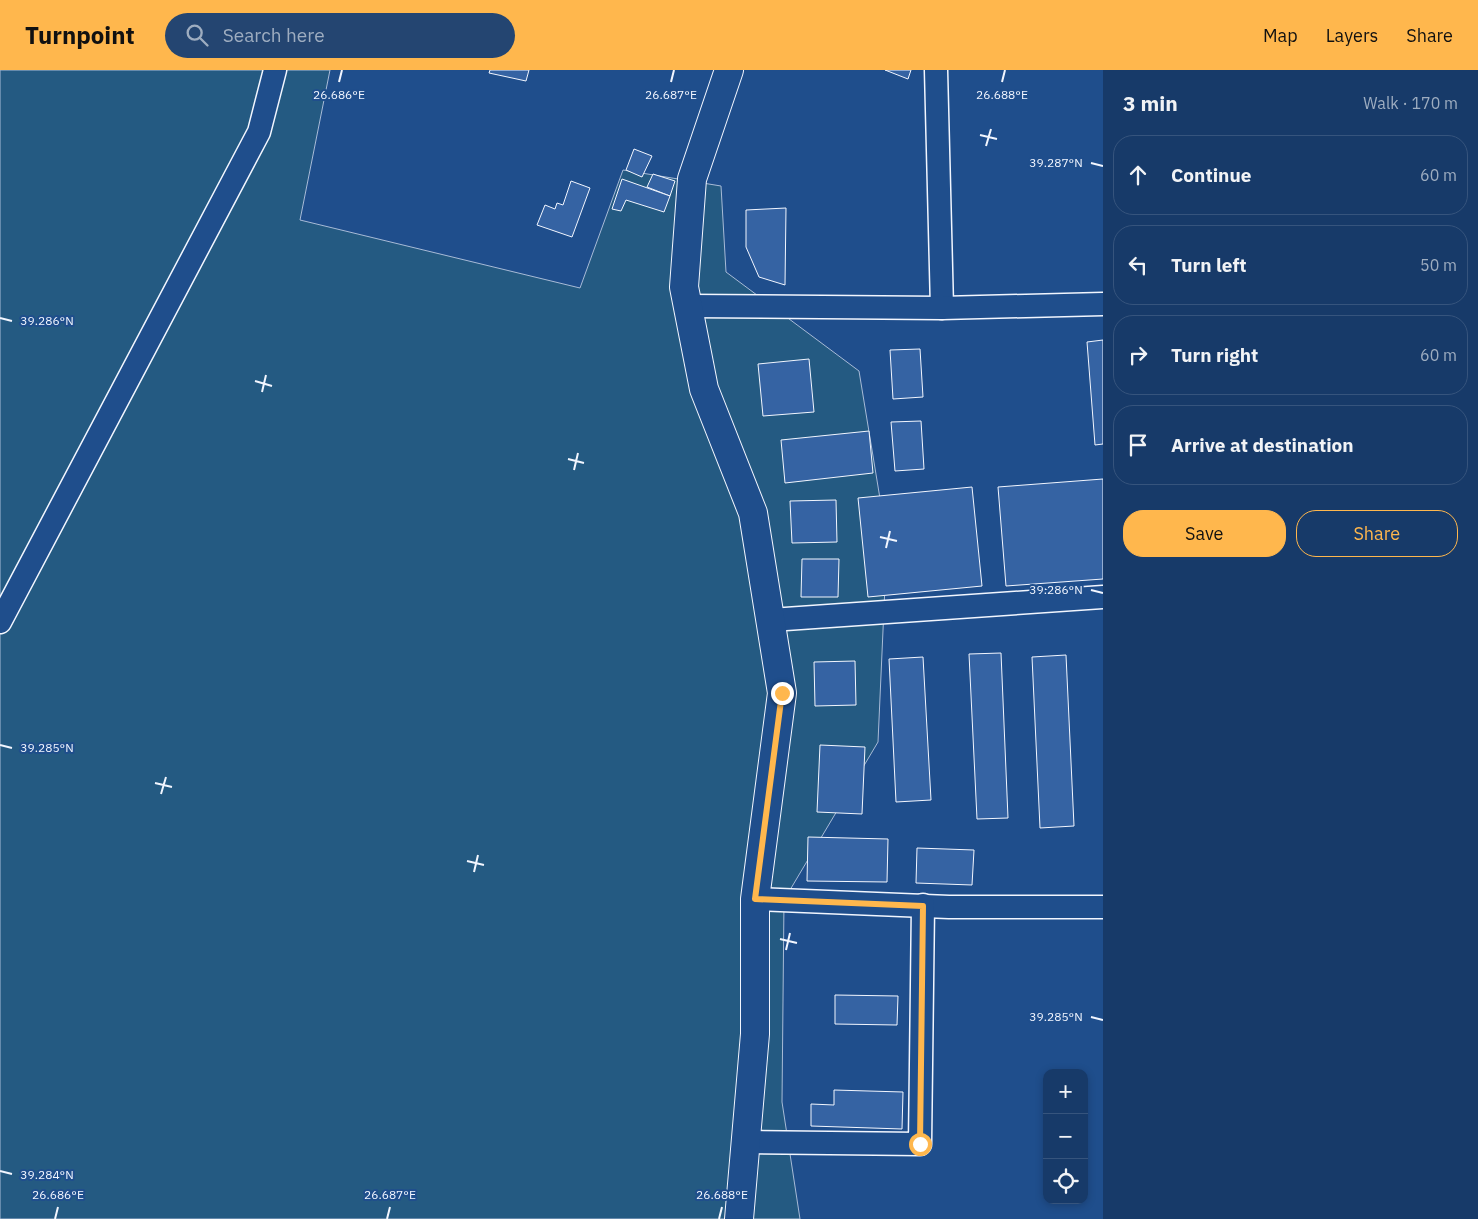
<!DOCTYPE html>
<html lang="en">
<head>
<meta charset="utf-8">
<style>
  body { margin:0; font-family:"IBM Plex Sans",sans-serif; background:#244571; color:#f1f3f6 }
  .controls { position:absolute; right:15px; bottom:15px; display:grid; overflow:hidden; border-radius:10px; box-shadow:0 2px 8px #0003 }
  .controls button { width:45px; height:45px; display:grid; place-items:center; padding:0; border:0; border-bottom:1px solid #36547d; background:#173a69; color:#f1f3f6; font:25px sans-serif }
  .stop { position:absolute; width:15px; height:15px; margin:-11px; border:4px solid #ffb74d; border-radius:50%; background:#fff }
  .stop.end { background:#ffb74d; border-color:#fff; box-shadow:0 1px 5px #0008 }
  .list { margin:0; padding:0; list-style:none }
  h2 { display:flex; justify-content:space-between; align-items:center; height:65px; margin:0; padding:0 20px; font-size:21px }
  h2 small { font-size:16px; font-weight:400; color:#9eadc0 }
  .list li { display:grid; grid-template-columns:32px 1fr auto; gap:15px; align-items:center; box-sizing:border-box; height:80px; margin:0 10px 10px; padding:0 10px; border:1px solid #36547d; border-radius:20px }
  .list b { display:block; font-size:19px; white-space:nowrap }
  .list em { font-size:16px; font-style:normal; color:#9eadc0 }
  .actions { display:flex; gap:10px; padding:15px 20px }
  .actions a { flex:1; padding:11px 0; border:1px solid #ffb74d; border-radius:20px; text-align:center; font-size:18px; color:#ffb74d }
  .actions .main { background:#ffb74d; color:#111 }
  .icon { flex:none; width:28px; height:28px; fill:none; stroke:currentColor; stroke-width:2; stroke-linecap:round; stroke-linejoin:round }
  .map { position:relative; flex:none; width:1103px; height:1149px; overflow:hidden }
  header { display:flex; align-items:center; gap:30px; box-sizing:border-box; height:70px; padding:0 25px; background:#ffb74d; color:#111 }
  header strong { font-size:24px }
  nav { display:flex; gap:28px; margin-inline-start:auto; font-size:18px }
  .search { width:350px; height:45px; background:#244571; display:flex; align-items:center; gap:12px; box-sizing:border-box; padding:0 18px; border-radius:28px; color:#9eadc0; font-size:19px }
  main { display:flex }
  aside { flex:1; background:#173a69 }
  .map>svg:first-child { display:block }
  .green { fill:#245a82; stroke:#a8bbd7 }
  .building { fill:#3563a3; stroke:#f2f6ff }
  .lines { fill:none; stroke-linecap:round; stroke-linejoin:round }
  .minor-casing { stroke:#f2f6ff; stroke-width:25 }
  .tertiary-casing { stroke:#f2f6ff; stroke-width:30 }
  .minor { stroke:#1f4e8c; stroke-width:22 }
  .tertiary { stroke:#1f4e8c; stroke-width:28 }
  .route { stroke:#ffb74d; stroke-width:6 }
  .ticks { fill:none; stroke:#f2f6ff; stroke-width:2 }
  .ticks-label { font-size:12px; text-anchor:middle; fill:#f2f6ff; stroke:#1f4e8c; stroke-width:4; stroke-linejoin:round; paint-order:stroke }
</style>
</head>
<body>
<header>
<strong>Turnpoint</strong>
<div class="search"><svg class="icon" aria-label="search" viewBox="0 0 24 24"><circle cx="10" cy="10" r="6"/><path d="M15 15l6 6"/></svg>Search here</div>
<nav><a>Map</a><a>Layers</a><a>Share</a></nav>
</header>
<main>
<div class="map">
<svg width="1103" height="1149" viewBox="0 0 1103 1149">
  <rect width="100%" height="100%" fill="#1f4e8c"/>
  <path class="green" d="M0,0h330l-30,150 280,68 43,-118 98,16 5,86 133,99 28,170 -9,201 -94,158 -2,202 18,117h-800z"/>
  <g class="building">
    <path d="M490,0h39l-3,11 -37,-8z"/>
    <path d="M885,0h26l-3,9z"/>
    <path d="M634,79l18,7 -10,21 -16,-7z"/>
    <path d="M653,104l22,7 -5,15 -23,-9z"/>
    <path d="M622,109l48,17 -6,16 -38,-12 -5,11 -9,-2z"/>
    <path d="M571,111l19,7 -18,49 -35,-12 8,-20 10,4 2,-6 6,2z"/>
    <path d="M786,138l-1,77 -26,-8 -13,-30v-37z"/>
    <path d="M1103,270v104l-8,1 -8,-103z"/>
    <path d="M920,279l3,48 -30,2 -3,-49z"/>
    <path d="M809,289l5,53 -51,4 -5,-52z"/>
    <path d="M921,351l3,48 -29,2 -4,-49z"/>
    <path d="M869,361l4,42 -88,10 -4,-43z"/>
    <path d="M1103,409v100l-97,7 -8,-99z"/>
    <path d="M972,417l10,99 -114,11 -10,-99z"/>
    <path d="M836,430l1,42 -45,1 -2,-42z"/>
    <path d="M802,489h37l-1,38h-37z"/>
    <path d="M1001,583l7,165 -31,1 -8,-165z"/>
    <path d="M1066,585l8,171 -34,2 -8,-171z"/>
    <path d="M923,587l8,143 -35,2 -7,-143z"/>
    <path d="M855,591l1,44 -41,1 -1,-44z"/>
    <path d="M820,675l45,2 -3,67 -45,-2z"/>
    <path d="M808,767l80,2 -1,43 -80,-1z"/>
    <path d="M917,778l57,2 -2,35 -56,-2z"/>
    <path d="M835,925l63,1 -1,29 -62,-1z"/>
    <path d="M834,1020l69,2 -1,37 -91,-3v-22l23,1z"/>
  </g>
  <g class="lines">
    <defs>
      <g id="minor">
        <path d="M936,0l6,238"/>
        <path d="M688,236l254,2 161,-4"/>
        <path d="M771,550l332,-23"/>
        <path d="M0,552l259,-490 16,-62"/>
        <path d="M755,829l194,8h154"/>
        <path d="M745,1072l175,2 3,-239"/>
      </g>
      <path id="tertiary" d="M729,0l-37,109 -8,108 20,102 49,124 29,180 -27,206v135l-16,185"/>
    </defs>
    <use href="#minor" class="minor-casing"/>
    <use href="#tertiary" class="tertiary-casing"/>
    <use href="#minor" class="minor"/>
    <use href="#tertiary" class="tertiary"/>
  </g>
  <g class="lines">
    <path class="route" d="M782,623l-27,206 168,7 -3,238"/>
  </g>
  <path class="ticks" d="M339,12l3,-12M671,12l3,-12M1002,12l3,-12M980,65l17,4M986,76l5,-17M1091,93l12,3M0,248l12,3M255,311l17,5M262,322l4,-17M568,389l16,4M574,400l4,-17M880,467l17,4M886,478l4,-17M1091,520l12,3M0,675l12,3M155,713l17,4M161,724l5,-17M467,791l17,4M474,802l4,-17M780,869l17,4M786,880l4,-17M1091,947l12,3M0,1101l12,3M55,1149l3,-12M387,1149l3,-12M719,1149l3,-12"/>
  <g class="ticks-label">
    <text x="339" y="29">26.686°E</text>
    <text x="671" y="29">26.687°E</text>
    <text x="1002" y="29">26.688°E</text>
    <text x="1056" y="97">39.287°N</text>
    <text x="47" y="255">39.286°N</text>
    <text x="1056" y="524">39.286°N</text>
    <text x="47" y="682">39.285°N</text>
    <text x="1056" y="951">39.285°N</text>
    <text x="47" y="1109">39.284°N</text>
    <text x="58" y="1129">26.686°E</text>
    <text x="390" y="1129">26.687°E</text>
    <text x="722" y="1129">26.688°E</text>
  </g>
</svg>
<div class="controls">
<button>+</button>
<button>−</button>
<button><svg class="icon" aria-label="locate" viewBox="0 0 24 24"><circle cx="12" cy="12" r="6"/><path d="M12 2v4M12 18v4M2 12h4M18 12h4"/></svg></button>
</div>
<div class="stop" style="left:920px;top:1074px"></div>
<div class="stop end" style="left:782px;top:623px"></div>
</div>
<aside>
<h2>3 min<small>Walk · 170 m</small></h2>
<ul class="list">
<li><svg class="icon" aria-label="ahead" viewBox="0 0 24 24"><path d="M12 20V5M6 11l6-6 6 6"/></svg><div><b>Continue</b></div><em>60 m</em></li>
<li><svg class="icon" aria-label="left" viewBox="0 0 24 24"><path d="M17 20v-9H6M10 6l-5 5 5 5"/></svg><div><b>Turn left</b></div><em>50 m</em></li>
<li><svg class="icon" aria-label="right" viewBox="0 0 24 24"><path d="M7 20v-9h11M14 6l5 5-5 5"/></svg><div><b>Turn right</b></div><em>60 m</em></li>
<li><svg class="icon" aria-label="arrive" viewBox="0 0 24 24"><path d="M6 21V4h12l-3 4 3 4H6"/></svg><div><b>Arrive at destination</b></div></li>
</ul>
<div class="actions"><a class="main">Save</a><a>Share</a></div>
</aside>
</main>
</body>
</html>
